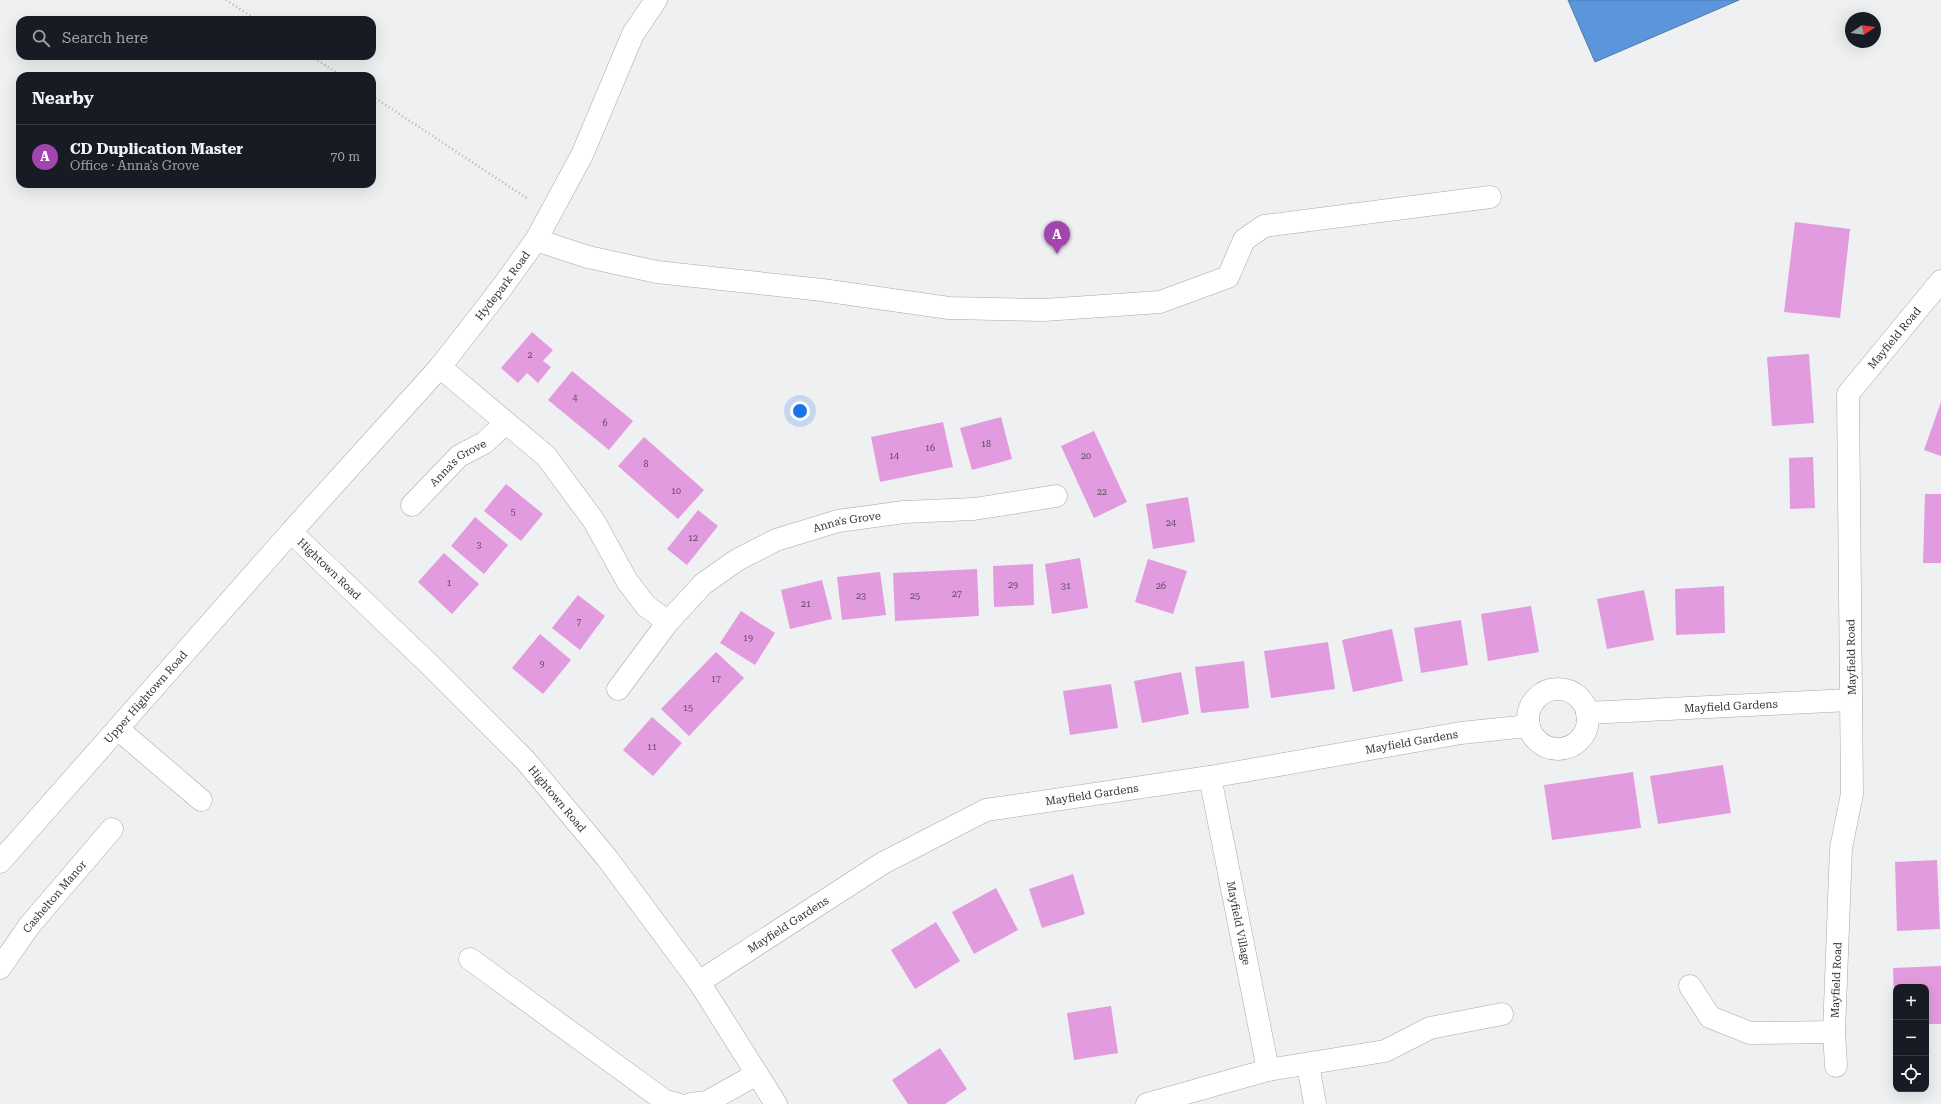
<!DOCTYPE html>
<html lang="en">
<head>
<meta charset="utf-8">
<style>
  body { margin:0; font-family:"Roboto Serif",serif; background:#242831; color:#f1f3f6 }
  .controls { position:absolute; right:12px; bottom:12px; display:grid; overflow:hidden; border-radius:8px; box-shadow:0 4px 16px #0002 }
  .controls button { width:36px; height:36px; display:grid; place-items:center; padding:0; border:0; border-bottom:1px solid #363941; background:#171b24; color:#f1f3f6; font:20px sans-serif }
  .compass { position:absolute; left:1845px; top:12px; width:36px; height:36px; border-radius:50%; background:#171b24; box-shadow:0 4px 16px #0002; rotate:77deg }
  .you { position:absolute; left:800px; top:411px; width:14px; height:14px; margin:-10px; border:3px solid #fff; border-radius:50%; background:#1a73e8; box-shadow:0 0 0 6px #1a73e833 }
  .badge { display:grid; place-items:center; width:26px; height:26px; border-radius:50%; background:#a245af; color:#fff; font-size:13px; font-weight:700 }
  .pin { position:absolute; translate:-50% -33px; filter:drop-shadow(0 1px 2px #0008) }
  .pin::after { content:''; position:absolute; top:21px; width:14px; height:12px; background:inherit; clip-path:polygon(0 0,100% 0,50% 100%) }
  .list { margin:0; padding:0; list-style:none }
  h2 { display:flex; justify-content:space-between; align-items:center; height:52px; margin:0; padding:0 16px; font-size:17px }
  h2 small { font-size:13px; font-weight:400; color:#9ea1a6 }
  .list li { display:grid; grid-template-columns:26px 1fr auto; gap:12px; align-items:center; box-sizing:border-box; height:64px; padding:0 16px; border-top:1px solid #363941 }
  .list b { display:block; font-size:15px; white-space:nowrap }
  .list p { margin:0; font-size:13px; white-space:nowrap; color:#9ea1a6 }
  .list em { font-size:13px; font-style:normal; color:#9ea1a6 }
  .icon { flex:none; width:22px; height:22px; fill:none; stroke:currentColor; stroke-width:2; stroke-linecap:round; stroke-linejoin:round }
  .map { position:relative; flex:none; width:1941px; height:1104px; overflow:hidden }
  .search { position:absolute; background:#171b24; box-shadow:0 4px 16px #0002; left:16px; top:16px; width:360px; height:44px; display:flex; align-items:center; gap:10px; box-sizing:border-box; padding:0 14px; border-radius:12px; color:#9ea1a6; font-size:15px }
  .panel { position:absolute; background:#171b24; box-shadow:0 4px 16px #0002; left:16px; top:72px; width:360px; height:116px; border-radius:12px }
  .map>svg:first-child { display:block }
  .water { fill:#5b96dc; stroke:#4f79aa }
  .building { fill:#e29bdf }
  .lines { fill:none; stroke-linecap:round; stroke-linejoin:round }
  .minor-casing { stroke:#a7a8aa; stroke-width:23 }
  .major-casing { stroke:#a7a8aa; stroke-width:23 }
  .path { stroke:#b0b1b2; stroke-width:2.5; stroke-dasharray:1 3; stroke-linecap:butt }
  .minor { stroke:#fff; stroke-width:22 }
  .major { stroke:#fff; stroke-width:22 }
  .labels { text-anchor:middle; stroke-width:4; stroke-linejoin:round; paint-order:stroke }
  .number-label { font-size:9px; fill:#5f4e60 }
  .street-label { font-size:11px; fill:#333435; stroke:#fdfeff }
</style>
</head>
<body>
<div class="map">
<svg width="1941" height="1104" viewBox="0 0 1941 1104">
  <rect width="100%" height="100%" fill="#eff0f2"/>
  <path class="water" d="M1568,0h171l-144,62z"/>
  <g class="building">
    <path d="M1795,222l55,7 -10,89 -56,-6z"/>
    <path d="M532,332l21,18 -10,11 8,6 -13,16 -11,-10 -9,10 -17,-15z"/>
    <path d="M1809,354l5,69 -42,3 -5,-69z"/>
    <path d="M572,371l61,50 -24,29 -61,-50z"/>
    <path d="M1941,402v54l-17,-6z"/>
    <path d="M1001,417l11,42 -40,11 -12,-42z"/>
    <path d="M943,422l10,45 -73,15 -9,-45z"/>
    <path d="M1094,431l33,71 -33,16 -33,-72z"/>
    <path d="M644,437l60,53 -26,29 -60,-53z"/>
    <path d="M1813,457l2,51 -25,1 -1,-51z"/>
    <path d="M506,484l37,30 -22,27 -37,-30z"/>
    <path d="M1925,494h16v69h-18z"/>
    <path d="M1188,497l7,45 -42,7 -7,-45z"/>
    <path d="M698,510l20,16 -31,39 -20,-16z"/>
    <path d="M475,517l33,28 -24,29 -33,-28z"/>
    <path d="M444,553l35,31 -27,30 -34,-32z"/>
    <path d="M1080,558l8,50 -36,6 -7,-50z"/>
    <path d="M1148,559l39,12 -14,43 -38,-12z"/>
    <path d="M1033,564l1,41 -40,2 -1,-41z"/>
    <path d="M977,569l2,47 -84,5 -2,-48z"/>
    <path d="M880,572l6,43 -44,5 -5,-43z"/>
    <path d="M822,580l10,39 -42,10 -9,-39z"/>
    <path d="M1724,586l1,47 -49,2 -1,-46z"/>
    <path d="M1644,590l10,50 -47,9 -10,-50z"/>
    <path d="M578,595l27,21 -25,34 -28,-22z"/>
    <path d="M1531,606l8,46 -51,9 -7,-47z"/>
    <path d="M741,611l34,22 -20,32 -35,-22z"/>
    <path d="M1461,620l7,45 -47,8 -7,-45z"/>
    <path d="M1392,629l11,52 -50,11 -11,-52z"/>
    <path d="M540,634l31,26 -28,34 -31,-26z"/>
    <path d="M1328,642l7,47 -64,9 -7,-47z"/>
    <path d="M716,652l28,26 -55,58 -28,-27z"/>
    <path d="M1244,661l5,47 -48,5 -6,-46z"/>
    <path d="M1181,672l8,42 -47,9 -8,-42z"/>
    <path d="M1111,684l7,44 -48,7 -7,-44z"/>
    <path d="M652,717l30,26 -29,33 -30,-26z"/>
    <path d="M1723,765l8,48 -73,11 -8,-48z"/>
    <path d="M1633,772l8,56 -89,12 -8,-55z"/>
    <path d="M1937,860l3,69 -43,2 -2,-69z"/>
    <path d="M1073,874l12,40 -43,14 -13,-39z"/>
    <path d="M996,888l22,42 -44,24 -22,-42z"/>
    <path d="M936,922l24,39 -45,28 -24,-39z"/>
    <path d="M1941,966v58h-15v-37h-30l-1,38 -2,-57z"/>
    <path d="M1111,1006l7,47 -44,7 -7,-47z"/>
    <path d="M940,1048l27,41 -22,15h-37l-16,-24z"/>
  </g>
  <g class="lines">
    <defs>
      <g id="minor">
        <path d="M536,240l52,17 69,15 165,18 127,18 95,2 116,-8 68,-25 16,-37 20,-14 226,-29"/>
        <path d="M440,367l106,89 48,65 33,60 19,25 22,16"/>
        <path id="s1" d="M412,505l47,-49 25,-13 22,-20"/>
        <path id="s2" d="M291,532l149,-165 60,-77 36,-50 46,-85 51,-121 23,-34"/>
        <path id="s3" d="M618,689l50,-67 35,-38 34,-24 39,-20 62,-19 66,-9 70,-3 82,-13"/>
        <circle cx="1558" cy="719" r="30"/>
        <path id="s4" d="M1587,713l264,-13"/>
        <path d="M118,729l83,71"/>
        <path id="s5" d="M1210,777l58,293"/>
        <path d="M470,959l195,142 12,3"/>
        <path id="s6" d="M0,968l29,-42 83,-97"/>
        <path id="s7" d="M699,982l184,-119 103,-53 224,-33 251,-44 68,-7"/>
        <path d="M1690,986l20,31 40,16 84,-1"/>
        <path d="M1308,1065l7,39"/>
        <path id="s8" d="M1836,1066l-2,-34 7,-184 11,-54 -4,-400 93,-113"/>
        <path d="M691,1104l16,-2 50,-28"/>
        <path d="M1147,1104l121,-34 117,-19 45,-23 72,-14"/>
      </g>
      <g id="major">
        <path id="s9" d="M0,862l291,-330 139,133 95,95 82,98 92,124 77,122"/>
      </g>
    </defs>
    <use href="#minor" class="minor-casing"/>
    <use href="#major" class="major-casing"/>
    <g class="path">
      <path d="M226,0l31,20"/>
      <path d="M311,56l31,20"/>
      <path d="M372,96l156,103"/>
    </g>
    <use href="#minor" class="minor"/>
    <use href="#major" class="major"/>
  </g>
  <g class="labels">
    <g class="number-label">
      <text x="530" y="358">2</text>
      <text x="575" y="401">4</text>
      <text x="605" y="426">6</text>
      <text x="986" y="447">18</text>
      <text x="930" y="451">16</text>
      <text x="894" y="459">14</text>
      <text x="1086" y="459">20</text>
      <text x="646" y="467">8</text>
      <text x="676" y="494">10</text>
      <text x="1102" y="495">22</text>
      <text x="513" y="515">5</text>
      <text x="1171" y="526">24</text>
      <text x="693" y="541">12</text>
      <text x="479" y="548">3</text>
      <text x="449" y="586">1</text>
      <text x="1013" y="588">29</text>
      <text x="1066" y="589">31</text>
      <text x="1161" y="589">26</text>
      <text x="957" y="597">27</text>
      <text x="861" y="599">23</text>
      <text x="915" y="599">25</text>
      <text x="806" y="607">21</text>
      <text x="579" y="625">7</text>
      <text x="748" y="641">19</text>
      <text x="542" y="667">9</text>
      <text x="716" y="682">17</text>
      <text x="688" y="711">15</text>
      <text x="652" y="750">11</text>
    </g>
    <g class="street-label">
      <text dy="4" stroke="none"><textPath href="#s2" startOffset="325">Hydepark Road</textPath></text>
      <text dy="4" stroke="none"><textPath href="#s8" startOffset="746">Mayfield Road</textPath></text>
      <text dy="4" stroke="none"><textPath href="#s1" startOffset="63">Anna's Grove</textPath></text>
      <text dy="4" stroke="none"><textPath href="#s3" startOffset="294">Anna's Grove</textPath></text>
      <text dy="4" stroke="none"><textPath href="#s9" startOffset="493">Hightown Road</textPath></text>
      <text transform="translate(1851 657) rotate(-91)" y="4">Mayfield Road</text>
      <text dy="4" stroke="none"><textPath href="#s9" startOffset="220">Upper Hightown Road</textPath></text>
      <text dy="4" stroke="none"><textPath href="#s4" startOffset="144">Mayfield Gardens</textPath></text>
      <text dy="4" stroke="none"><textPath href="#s7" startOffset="766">Mayfield Gardens</textPath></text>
      <text dy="4" stroke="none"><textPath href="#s7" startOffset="442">Mayfield Gardens</textPath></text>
      <text dy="4" stroke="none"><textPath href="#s9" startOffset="817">Hightown Road</textPath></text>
      <text dy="4" stroke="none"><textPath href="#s6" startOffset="90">Cashelton Manor</textPath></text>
      <text dy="4" stroke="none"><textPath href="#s5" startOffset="149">Mayfield Village</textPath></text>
      <text dy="4" stroke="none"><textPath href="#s7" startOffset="106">Mayfield Gardens</textPath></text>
      <text dy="4" stroke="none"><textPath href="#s8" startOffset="86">Mayfield Road</textPath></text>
    </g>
  </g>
</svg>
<div class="controls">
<button>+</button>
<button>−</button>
<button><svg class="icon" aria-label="locate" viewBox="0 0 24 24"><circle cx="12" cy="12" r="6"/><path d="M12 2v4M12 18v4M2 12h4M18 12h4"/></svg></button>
</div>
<svg class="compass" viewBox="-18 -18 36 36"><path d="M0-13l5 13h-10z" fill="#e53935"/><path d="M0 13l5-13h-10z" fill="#9ea1a6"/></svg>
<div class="you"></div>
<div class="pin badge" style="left:1057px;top:254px">A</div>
<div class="search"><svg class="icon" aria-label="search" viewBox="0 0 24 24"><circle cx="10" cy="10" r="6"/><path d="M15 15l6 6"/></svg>Search here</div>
<section class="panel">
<h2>Nearby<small></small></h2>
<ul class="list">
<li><span class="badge">A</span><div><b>CD Duplication Master</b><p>Office · Anna's Grove</p></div><em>70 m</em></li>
</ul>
</section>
</div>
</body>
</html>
